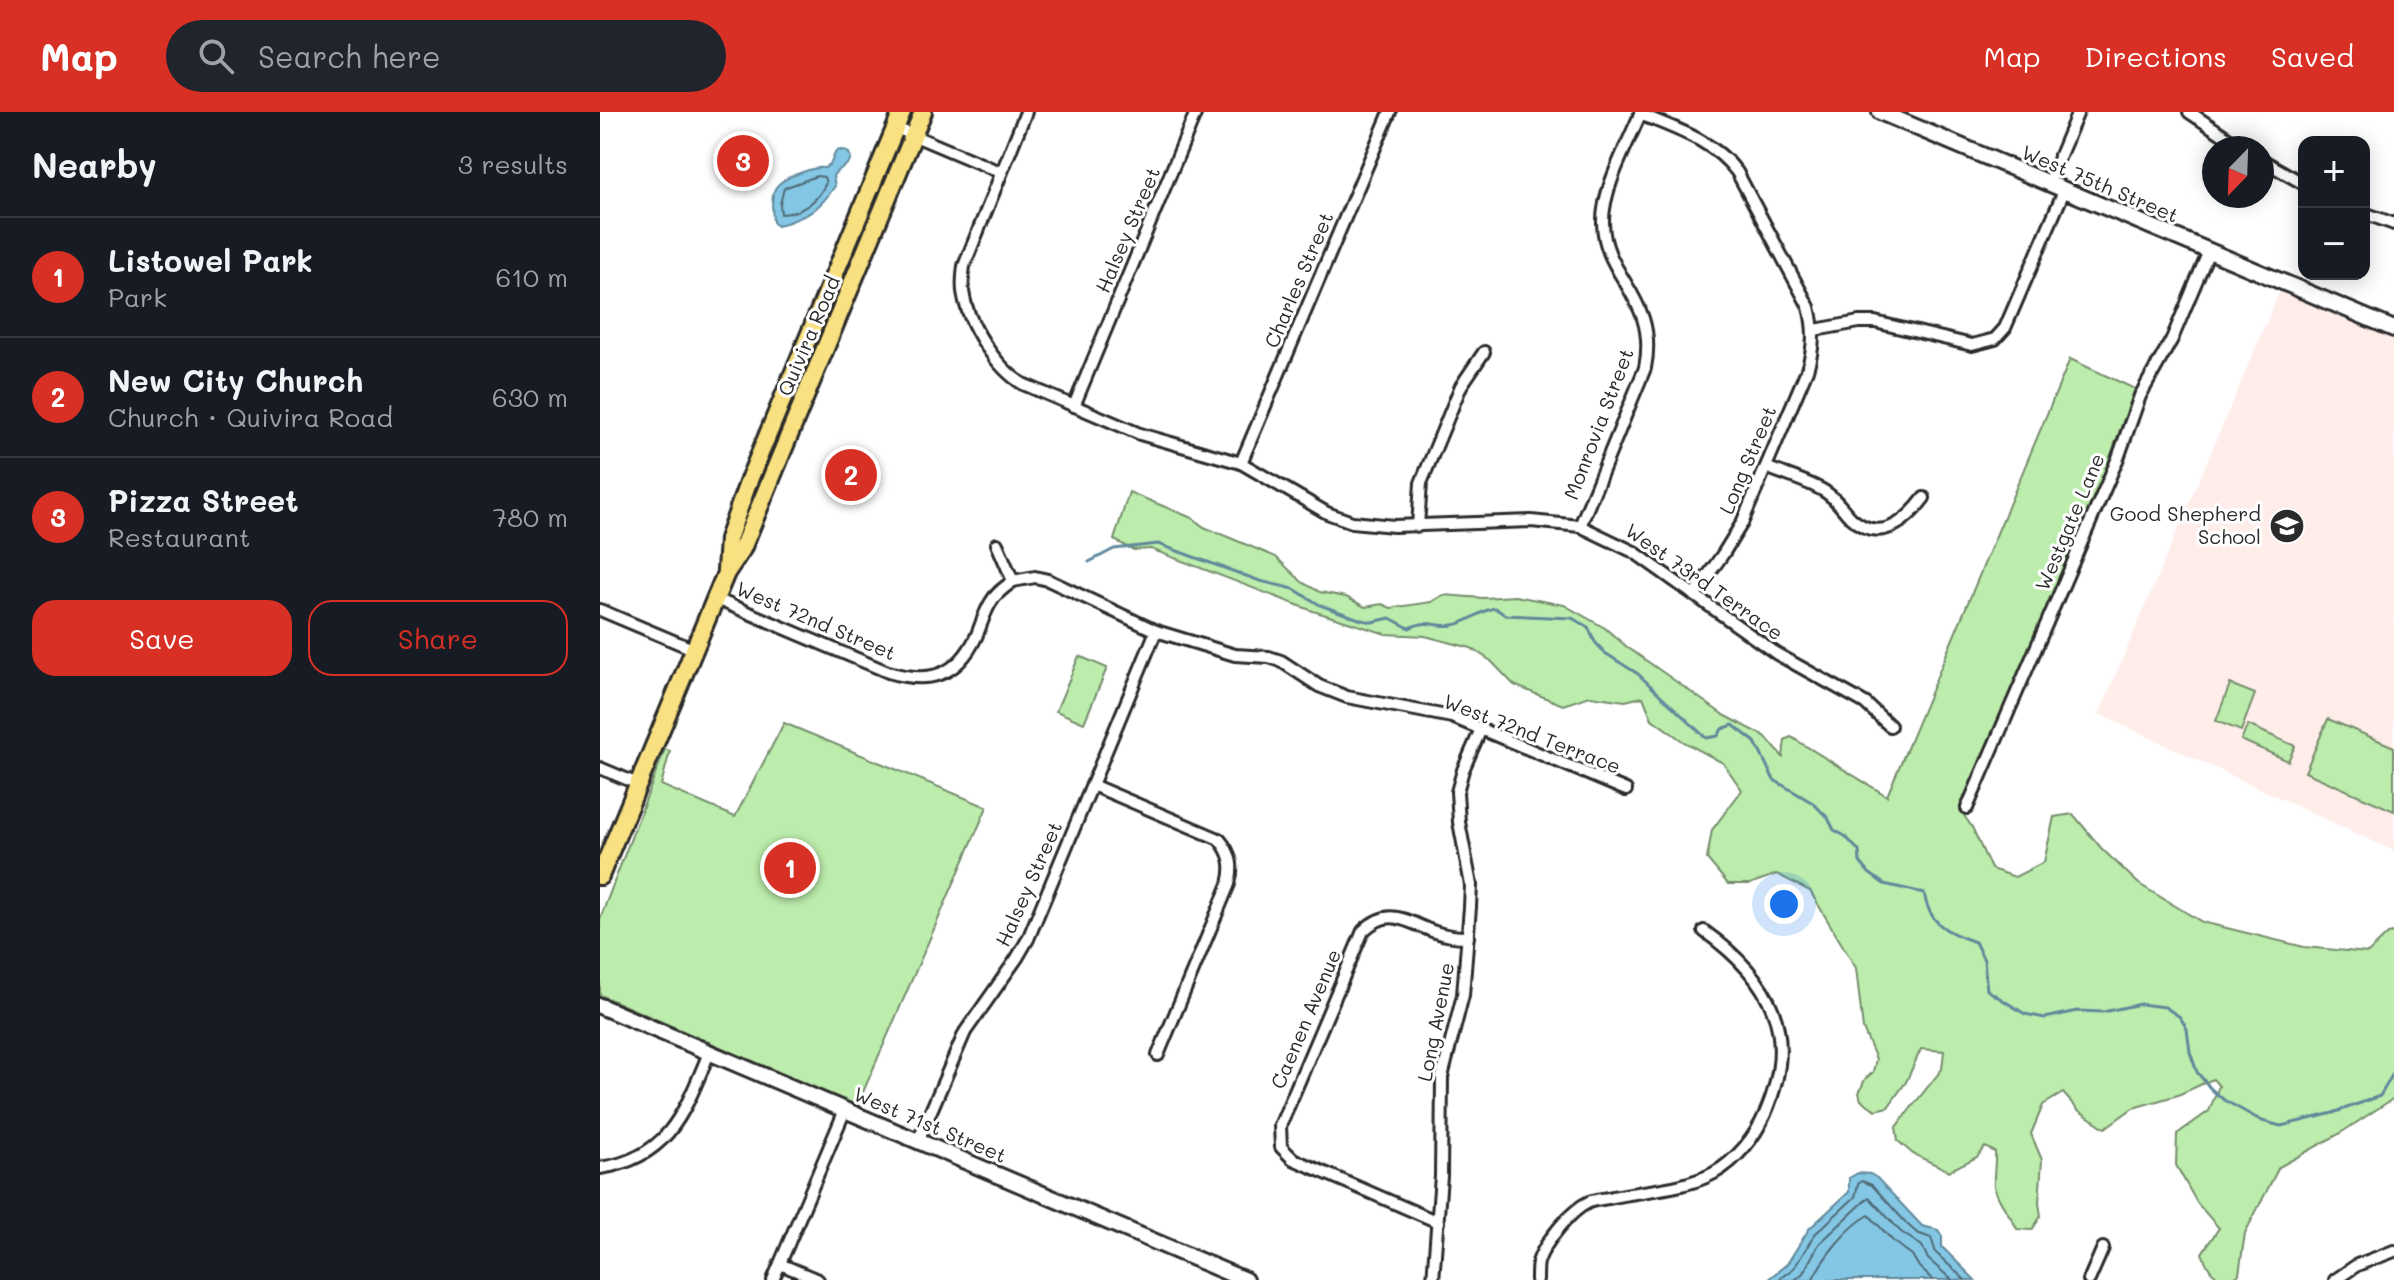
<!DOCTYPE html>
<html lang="en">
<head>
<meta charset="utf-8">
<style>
  body { margin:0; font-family:Mali,sans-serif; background:#20242c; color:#f1f3f6 }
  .controls { position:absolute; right:24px; top:24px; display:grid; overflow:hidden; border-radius:16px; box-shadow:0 4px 20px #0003 }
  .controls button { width:72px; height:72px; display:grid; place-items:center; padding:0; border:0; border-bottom:2px solid #363941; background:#171b24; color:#f1f3f6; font:40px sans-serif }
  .compass { position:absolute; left:1602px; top:24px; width:72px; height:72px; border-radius:50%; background:#171b24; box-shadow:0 4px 20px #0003; rotate:203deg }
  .you { position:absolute; left:1184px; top:792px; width:28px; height:28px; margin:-20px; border:6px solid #fff; border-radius:50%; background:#1a73e8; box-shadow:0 0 0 12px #1a73e833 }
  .badge { display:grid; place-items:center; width:52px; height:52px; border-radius:50%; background:#d93025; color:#fff; font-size:26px; font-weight:700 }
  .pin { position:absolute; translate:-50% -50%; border:4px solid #fff; box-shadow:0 2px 8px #0006 }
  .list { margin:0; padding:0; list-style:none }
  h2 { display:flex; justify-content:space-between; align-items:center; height:104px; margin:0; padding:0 32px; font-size:34px }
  h2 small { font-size:26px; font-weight:400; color:#9ea1a6 }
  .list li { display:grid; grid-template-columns:52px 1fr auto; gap:24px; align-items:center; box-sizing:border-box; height:120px; padding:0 32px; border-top:2px solid #363941 }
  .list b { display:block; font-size:30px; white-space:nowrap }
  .list p { margin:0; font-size:26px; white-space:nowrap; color:#9ea1a6 }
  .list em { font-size:26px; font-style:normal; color:#9ea1a6 }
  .actions { display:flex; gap:16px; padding:24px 32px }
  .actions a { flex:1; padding:18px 0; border:2px solid #d93025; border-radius:24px; text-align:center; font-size:28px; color:#d93025 }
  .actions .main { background:#d93025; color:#fff }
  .icon { flex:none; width:44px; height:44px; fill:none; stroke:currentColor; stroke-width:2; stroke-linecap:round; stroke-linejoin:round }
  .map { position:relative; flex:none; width:1794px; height:1168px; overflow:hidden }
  header { display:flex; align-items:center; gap:48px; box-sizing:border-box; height:112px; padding:0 40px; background:#d93025; color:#fff }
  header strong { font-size:38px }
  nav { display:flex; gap:44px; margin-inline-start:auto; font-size:28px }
  .search { width:560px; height:72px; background:#20242c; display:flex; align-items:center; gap:20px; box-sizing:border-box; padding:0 28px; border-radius:44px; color:#9ea1a6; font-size:30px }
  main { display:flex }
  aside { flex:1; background:#171b24 }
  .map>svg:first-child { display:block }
  .built { fill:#ffedea }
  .green { fill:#bcedac; stroke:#748c6c; stroke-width:2 }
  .water { fill:#84c7e5; stroke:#60899b; stroke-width:2 }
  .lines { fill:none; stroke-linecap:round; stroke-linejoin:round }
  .shore { stroke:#4f6975; stroke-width:2 }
  .stream { stroke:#60899b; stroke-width:3 }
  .street-casing { stroke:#2b2b2b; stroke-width:16 }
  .secondary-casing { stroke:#2b2b2b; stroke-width:20 }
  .primary-casing { stroke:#2b2b2b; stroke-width:22 }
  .street { stroke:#fff; stroke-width:10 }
  .secondary { stroke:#fff; stroke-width:14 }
  .primary { stroke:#f9e181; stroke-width:16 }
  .labels { text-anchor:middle; stroke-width:6; stroke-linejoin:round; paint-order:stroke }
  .street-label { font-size:20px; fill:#2b2b2b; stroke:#fff }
  .poi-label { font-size:20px; fill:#2b2b2b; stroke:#fff; text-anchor:end }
</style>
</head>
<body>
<header>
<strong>Map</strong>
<div class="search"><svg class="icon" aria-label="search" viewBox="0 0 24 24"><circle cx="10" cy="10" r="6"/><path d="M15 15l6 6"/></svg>Search here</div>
<nav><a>Map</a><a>Directions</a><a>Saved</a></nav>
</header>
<main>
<aside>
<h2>Nearby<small>3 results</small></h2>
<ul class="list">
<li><span class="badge">1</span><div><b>Listowel Park</b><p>Park</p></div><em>610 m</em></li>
<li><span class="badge">2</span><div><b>New City Church</b><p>Church · Quivira Road</p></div><em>630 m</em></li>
<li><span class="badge">3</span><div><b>Pizza Street</b><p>Restaurant</p></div><em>780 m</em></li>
</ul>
<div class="actions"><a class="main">Save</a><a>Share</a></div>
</aside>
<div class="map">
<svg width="1794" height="1168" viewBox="0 0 1794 1168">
  <rect width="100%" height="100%" fill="#fff"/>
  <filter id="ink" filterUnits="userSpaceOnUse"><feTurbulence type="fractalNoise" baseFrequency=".0125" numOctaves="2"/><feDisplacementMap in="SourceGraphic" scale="16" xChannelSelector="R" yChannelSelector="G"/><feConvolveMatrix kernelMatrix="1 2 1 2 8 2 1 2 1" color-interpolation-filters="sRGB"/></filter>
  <g filter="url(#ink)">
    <path class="built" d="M1681,176l113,50v513l-295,-137z"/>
    <g class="green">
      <path d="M1470,247l65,30 -33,90 -142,331 12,17 19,42 24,8 29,-15 10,-45 19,-3 29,35 37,35 63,38 102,25 64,6 20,-19 6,-1v165l-55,36 -60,33 -34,66 -6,41 -7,6c-19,-1 -24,-11 -30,-27l17,-25 -22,-25 -21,-38 1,-31 32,-23 10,-25 -6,-7 -35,16 -45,13 -28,20 -27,-18 -15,-17 -20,12 -12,29 11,26 -3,43 2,13 -9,14 -15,-1c-6,-15 -20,-27 -23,-43 -1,-11 2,-23 1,-34l-10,-5 -8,10 -28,14 -36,-17 -15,-13 -2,-14 46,-58 2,-18 -23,-2 -15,33 -18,25 -12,3 -15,-10 -2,-7 6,-14 8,-7 3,-13 -13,-30 -7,-61 -46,-77 -33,-17 -27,10h-22l-21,-25 5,-29 30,-40 -19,-27 -39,-21 -32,-23 -9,-22 -18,4 -35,-5 -27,9 -49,-20 -23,-24 -20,-13 -46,-12 -39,-2 -73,-23 -162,-62 -17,1 -20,-10 15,-48 63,26 12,9 72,30 26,25 18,10 26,5 19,10 17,-3 9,4 40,-6 12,-7 40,3 32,-2 49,9 41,23 22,19 98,69 40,20 18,21 2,-17 6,-3 96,59z"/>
      <path d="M479,544l28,12 -23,55 -28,-12z"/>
      <path d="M1630,572l25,10 -14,37 -25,-10z"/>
      <path d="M1728,607l66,28v64l-89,-39z"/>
      <path d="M184,611l203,84 -130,299 -257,-111v-76l65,-170 5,2 -9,34 74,32z"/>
      <path d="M1648,613l47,21 -7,15 -47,-21z"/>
    </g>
    <g class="water">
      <path d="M242,38l7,3 2,6c-4,9 -14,9 -18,17l2,10c-18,27 -28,30 -58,40l-4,-4c-2,-30 -3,-39 27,-49 9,-3 15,-6 25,-5l6,-5 5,-12z"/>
      <path d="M1258,1061l12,1 7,4 45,48 16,4 4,6v11l33,33h-208l20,-16 22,-35 40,-37v-14z"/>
    </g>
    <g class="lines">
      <g class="shore">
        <path d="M217,64l7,1 2,6c-9,19 -24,30 -45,31l-1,-10 4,-16z"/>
        <path d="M1178,1168l16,-12 21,-34 40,-37 3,-13 4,-3 10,4 36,40 9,8 14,5 5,15 29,27"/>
        <path d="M1195,1168l8,-7 16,-29 50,-47 32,35 21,14 6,13 24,21"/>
        <path d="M1212,1168c12,-23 34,-52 57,-65l24,26 19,14 7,12 14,13"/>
      </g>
      <path class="stream" d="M489,450l25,-13 44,-5 102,37 34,8 26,16 42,15 10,2 18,-4 19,10c23,-10 24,0 44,-3 16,-2 27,-15 42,-17l10,7 67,3 16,9 7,15 10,11 33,21 68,64 12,-2 4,-7 11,-4 22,17 19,38 39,23 15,15 6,12 11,6 14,15 1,11 9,11 15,11 40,9c5,31 22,39 51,49l9,18 3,30 38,24 20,4 33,-7 25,1 37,-8 25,3 15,10 7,12 3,23 7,20 14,17 13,11 38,21 19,5 52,-13 47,-17 14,-24"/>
      <defs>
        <g id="street">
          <path d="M426,0l-62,154c-1,8 -2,17 -1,25 4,32 33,77 60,93l117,50 101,29 86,50 25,9 42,4 137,-5 49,5 54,26 143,102 88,49 25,23"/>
          <path d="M1589,0l54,36"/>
          <path d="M1040,2c36,15 73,26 97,58l72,135c6,24 5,40 -2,63l-65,153 -19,31 -29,41"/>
          <path d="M296,16l104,44"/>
          <path d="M1662,48l42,24"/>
          <path d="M1448,72l30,-72"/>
          <path d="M1764,101l30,11"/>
          <path d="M1215,218l44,-8h16l97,23 23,-6 10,-11 59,-137"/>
          <path d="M474,294l122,-294"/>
          <path d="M641,351l149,-351"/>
          <path d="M1166,355c19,8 41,14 58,24 12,7 18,18 27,27 29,26 55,4 73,-20"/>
          <path d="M818,414l3,-43 40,-97 23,-34"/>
          <path d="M980,414l65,-158c14,-70 -41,-90 -42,-145 -1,-34 25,-79 38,-111"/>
          <path d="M397,432l16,37 22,-4 13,3 108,51 79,24 34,2 12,4 38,25 28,11 105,20 174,73"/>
          <path d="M116,487l172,73c40,12 69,5 88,-35 5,-11 8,-24 15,-35 5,-9 14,-15 22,-21"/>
          <path d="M0,498l95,40"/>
          <path d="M0,656l38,16"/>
          <path d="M492,673l127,54c12,14 15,27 10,45l-71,171"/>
          <path d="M1367,696l151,-350 22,-62 32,-57 37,-88"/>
          <path d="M318,1029l47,-109 52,-74 11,-19 128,-308"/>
          <path d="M0,1056c70,-10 85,-58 109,-115"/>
          <path d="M838,1110l-145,-63 -12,-12 -1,-21 83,-195c27,-26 43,-9 72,1 11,4 22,5 33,5"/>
          <path d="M180,1152l38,16"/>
          <path d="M173,1168l72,-170"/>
          <path d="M833,1168l8,-104 1,-99 21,-82 7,-88 1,-22 -12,-63 -2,-30 6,-22 18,-41"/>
          <path d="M937,1168c0,-5 0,-13 1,-18 6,-19 33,-52 51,-60 7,-3 17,-3 24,-5 33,-7 72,-8 101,-24 23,-13 41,-36 51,-59 35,-80 6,-135 -61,-183"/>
          <path d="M1489,1168l14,-32"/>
          <path d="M1735,1168l22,-15 37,-14"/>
        </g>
        <g id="secondary">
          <path d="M1280,0l514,217"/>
          <path d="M0,894l645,274"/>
        </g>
        <g id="primary">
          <path d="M126,459l2,-32 21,-59 153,-368"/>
          <path d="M0,764l126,-303 16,-24 181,-437"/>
        </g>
      </defs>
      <use href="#street" class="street-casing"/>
      <use href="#secondary" class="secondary-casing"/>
      <use href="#primary" class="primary-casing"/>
      <use href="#street" class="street"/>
      <use href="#secondary" class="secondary"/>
      <use href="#primary" class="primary"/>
    </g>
  </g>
  <defs>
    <symbol id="school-disc" viewBox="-11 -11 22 22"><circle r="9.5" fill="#2b2b2b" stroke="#fff"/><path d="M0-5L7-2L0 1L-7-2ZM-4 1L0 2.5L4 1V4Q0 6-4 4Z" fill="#fff"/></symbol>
  </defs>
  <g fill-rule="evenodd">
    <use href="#school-disc" x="1667" y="394" width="40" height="40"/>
  </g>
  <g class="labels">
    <g class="street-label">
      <text transform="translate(1500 72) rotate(23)" y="7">West 75th Street</text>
      <text transform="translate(528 118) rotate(-67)" y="7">Halsey Street</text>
      <text transform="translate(699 168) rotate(-67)" y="7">Charles Street</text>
      <text transform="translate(209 224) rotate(-67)" y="7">Quivira Road</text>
      <text transform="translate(999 312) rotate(-69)" y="7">Monrovia Street</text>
      <text transform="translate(1148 348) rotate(-67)" y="7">Long Street</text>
      <text transform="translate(1470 410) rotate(-67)" y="7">Westgate Lane</text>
      <text transform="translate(1104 470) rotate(35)" y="7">West 73rd Terrace</text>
      <text transform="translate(216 509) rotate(23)" y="7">West 72nd Street</text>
      <text transform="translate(932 622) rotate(21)" y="7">West 72nd Terrace</text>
      <text transform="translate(429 772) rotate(-66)" y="7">Halsey Street</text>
      <text transform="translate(706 907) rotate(-67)" y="7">Caenen Avenue</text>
      <text transform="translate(836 910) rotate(-79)" y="7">Long Avenue</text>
      <text transform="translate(330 1013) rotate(23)" y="7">West 71st Street</text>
    </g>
    <g class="poi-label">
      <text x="1661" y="409">Good Shepherd<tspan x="1661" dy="23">School</tspan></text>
    </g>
  </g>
</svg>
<div class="controls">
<button>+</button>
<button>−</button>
</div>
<svg class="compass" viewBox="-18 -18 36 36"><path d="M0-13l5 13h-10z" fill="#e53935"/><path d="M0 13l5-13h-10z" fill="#9ea1a6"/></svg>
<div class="you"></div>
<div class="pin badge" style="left:190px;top:756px">1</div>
<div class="pin badge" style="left:251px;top:363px">2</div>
<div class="pin badge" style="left:143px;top:49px">3</div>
</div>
</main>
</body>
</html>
